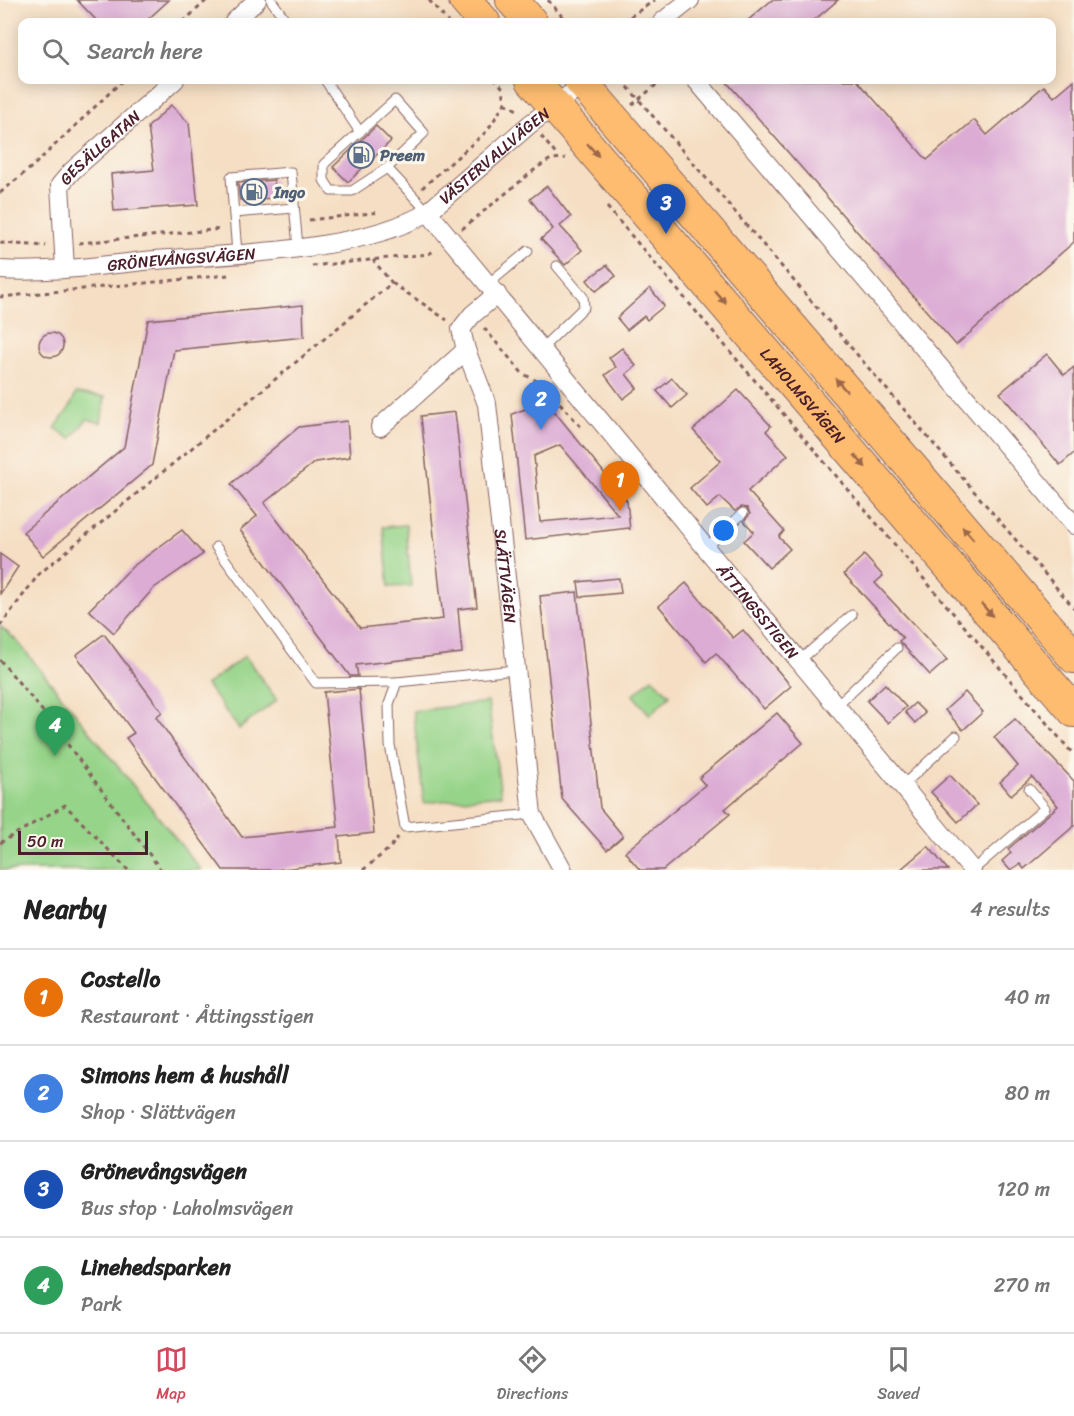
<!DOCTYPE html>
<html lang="en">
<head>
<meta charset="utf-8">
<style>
  body { margin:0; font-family:Sriracha,sans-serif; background:#f6f6f6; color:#222 }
  .scale { position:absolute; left:18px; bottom:15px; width:130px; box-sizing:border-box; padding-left:6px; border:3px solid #4a1f2b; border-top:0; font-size:16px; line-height:21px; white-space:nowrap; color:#4a1f2b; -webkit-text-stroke:4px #fbf7ec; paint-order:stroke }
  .you { position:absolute; left:724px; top:531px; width:21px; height:21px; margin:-15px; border:4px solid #fff; border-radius:50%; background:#1a73e8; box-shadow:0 0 0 9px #1a73e833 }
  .badge { display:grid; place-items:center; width:39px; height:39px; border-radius:50%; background:#d1495b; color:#fff; font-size:20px; font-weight:700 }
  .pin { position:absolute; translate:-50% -50px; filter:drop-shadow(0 2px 3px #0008) }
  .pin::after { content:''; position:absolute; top:32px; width:21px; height:18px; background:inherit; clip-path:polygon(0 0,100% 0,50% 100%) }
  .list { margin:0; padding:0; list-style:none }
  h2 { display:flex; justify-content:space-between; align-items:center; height:78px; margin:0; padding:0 24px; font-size:26px }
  h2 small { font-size:20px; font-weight:400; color:#767676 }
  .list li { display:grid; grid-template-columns:39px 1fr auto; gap:18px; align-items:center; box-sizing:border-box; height:96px; padding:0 24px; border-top:2px solid #e0e0e0 }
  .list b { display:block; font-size:22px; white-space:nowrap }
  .list p { margin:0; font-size:20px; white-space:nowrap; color:#767676 }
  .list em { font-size:20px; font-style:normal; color:#767676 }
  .icon { flex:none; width:33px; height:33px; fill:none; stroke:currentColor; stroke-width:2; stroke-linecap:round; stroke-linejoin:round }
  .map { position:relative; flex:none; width:1074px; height:870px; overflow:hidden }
  .search { position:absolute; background:#fff; box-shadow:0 3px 15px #0003; left:18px; right:18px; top:18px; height:66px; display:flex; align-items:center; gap:15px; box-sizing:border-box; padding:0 21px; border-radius:12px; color:#767676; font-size:22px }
  .sheet { height:462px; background:#fff }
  nav { display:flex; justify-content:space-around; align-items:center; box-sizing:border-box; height:84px; border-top:2px solid #e0e0e0; background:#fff; font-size:16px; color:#767676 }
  nav a { display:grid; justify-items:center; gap:3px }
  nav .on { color:#d1495b }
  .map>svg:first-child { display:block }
  .green { fill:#96d489; stroke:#707a5a; stroke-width:1.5 }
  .building { fill:#dcacd5; fill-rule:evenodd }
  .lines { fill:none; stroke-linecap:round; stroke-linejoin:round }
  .service-casing { stroke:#866260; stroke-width:11 }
  .minor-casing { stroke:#866260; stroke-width:20 }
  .trunk-casing { stroke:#866260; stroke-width:34 }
  .path { stroke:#866260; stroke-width:3; stroke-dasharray:4.5 4.5; stroke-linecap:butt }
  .service { stroke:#fff; stroke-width:9 }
  .minor { stroke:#fff; stroke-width:18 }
  .trunk { stroke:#fdbc6f; stroke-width:32 }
  .oneway { fill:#9b664a }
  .labels { text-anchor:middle; stroke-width:6; stroke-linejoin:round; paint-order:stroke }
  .street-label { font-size:16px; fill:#4a1f2b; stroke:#fbf7ec }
  .service-label { font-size:16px; font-weight:bold; fill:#4e5e75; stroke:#fbf7ec; text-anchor:start }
</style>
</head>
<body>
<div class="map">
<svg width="1074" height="870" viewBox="0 0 1074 870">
  <rect width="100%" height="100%" fill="#fbf7ec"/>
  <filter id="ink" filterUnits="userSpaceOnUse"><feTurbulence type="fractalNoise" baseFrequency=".0167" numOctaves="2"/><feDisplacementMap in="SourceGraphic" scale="12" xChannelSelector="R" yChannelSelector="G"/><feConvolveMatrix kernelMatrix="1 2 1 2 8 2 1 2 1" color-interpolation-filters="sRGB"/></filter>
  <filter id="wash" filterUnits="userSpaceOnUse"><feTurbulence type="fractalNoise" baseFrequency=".008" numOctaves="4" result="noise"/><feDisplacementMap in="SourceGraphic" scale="24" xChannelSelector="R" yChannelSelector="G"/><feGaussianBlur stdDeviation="1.35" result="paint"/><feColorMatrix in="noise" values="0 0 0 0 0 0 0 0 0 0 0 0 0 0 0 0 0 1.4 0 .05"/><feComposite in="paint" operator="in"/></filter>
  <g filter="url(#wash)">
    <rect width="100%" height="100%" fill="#f5dec3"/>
    <g class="green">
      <path d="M76,393l29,4 -4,26 -14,-4 -16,20 -16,-11 15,-21z"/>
      <path d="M406,525l5,61 -22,1 -6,-60z"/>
      <path d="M0,626l18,16 183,228h-201z"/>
      <path d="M245,656l32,44 -38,29 -33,-44z"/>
      <path d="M652,678l18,17 -20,20 -17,-20z"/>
      <path d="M488,702l13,93 -77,8 -11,-92z"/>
    </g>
    <g id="blocks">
      <g class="building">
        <path d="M77,0h92l-24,22h-47z"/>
        <path d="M772,0h66l-26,22h-66z"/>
        <path d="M725,80h132l70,80 47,-40 13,15 57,-49 10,11 20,-17v162l-118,103z"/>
        <path d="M171,105l18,18 9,82 -84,6 -3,-37 43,-4 -6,-43z"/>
        <path d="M376,126l15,15 -43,41 -15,-15z"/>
        <path d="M274,180l1,18 -35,2 -2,-17z"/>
        <path d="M547,186l24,31 -11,9 22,24 -17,15 -24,-26 12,-10 -23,-30z"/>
        <path d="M607,265l9,11 -20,15 -9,-11z"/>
        <path d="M650,288l14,18 -17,14 -3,-4 -17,14 -10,-12z"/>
        <path d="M303,305l1,32 -130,13 -22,115 -109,91 -20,-24 101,-85 24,-127z"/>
        <circle cx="51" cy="345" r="12"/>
        <path d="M622,348l14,18 -10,8 11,14 -14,11 -18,-24 11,-8 -7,-9z"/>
        <path d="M1047,354l17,21 10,-8v86l-14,12 -60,-72z"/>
        <path d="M672,378l15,17 -15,13 -15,-17z"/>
        <path d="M738,390l33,36 -5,5 22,24 -40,36 36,40 -5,6 11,12 -21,19 -25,-27 10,-9 -10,-11 6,-7 -3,-6 -6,-1 -6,4 -15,-14 -13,11 -17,-20 31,-27 -28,-31z"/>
        <path d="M546,401l81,100 3,29 -1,-2 -104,12 -13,-126zM560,445l18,21 40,49 -78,7 -6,-66z"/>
        <path d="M455,412l22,195 -19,2 4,44 -106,12 2,11h-8l-110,-146 17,-14 -26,-32 68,-57 48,-6 3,36 -35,5 -51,41 96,125 83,-9 -22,-203z"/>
        <path d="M182,530l21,24 -49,34 -40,45 -25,-23 43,-43z"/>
        <path d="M0,554l18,13 -18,27z"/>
        <path d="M864,555l19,21 -8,7 72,77 -17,15 -31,-34 4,-3 -59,-64z"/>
        <path d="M619,578l2,15 -41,4 -2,-15z"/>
        <path d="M686,583l47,55 10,-8 48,56 -27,23 -48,-56 -10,9 -47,-56z"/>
        <path d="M577,592l23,216 23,28 -16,14 -45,-51 -22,-203z"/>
        <path d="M104,634l58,78 -6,5 86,120 96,-10 -14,-135 35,-3 15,144 -35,4v-2l2,27 -67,8h-51l-97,-132 8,-5 -58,-78z"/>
        <path d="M885,684l21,23 -18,16 -21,-22z"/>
        <path d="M965,692l18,20 -20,18 -18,-20z"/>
        <path d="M915,703l10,10 -10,10 -10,-11z"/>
        <path d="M777,713l26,30 -78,66 5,5 -67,56h-23l-15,-18 80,-67 -6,-7z"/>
        <path d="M1015,719l59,62v45l-50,43 -4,-5 -10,6 -8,-9 9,-8 -3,-4 50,-43 -26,-29 -21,18 -11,-13 18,-16 -24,-29z"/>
        <path d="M950,775l27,30 -19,17 -27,-30z"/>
        <path d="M928,846l20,24h-48z"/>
      </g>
    </g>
  </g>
  <g filter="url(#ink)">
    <use href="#blocks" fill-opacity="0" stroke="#866260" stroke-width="1.5"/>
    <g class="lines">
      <defs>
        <g id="service">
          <path d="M271,0l16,22"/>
          <path d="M325,80l35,52"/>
          <path d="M387,168l-35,23h-21l-7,-11v-16l71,-64 29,33 -37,35 41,44"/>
          <path d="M234,213l60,-5"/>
          <path d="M237,253l-6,-76 60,-5 7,75"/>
          <path d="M488,284l40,-33"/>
          <path d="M542,348l42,-41 -1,-10 -26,-31"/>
          <path d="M216,547l100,136 81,-1"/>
          <path d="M706,548l37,-35"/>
          <path d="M799,661l53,-46"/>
          <path d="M515,670l-118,12 -8,22 1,41 15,82 127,-13"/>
          <path d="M836,706l61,-58"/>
          <path d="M902,786l54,-50"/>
          <path d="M973,870l72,-62 -16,-19"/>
        </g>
        <g id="minor">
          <path d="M234,22l23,-22"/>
          <path d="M662,22l28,-22"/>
          <path d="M696,80l378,445"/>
          <path id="s1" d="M428,212l544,658"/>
          <path id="s2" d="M65,268l-5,-83 12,-14 103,-91"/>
          <path id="s3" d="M0,270c51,3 104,-5 155,-10 77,-6 207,-8 273,-48l102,-88 59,-44"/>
          <path id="s4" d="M497,294l-25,21 -11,14 5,21 21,54 45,410 31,56"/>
          <path d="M380,427l86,-77"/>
        </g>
        <g id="trunk">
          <path d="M465,0l19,22"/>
          <path d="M512,0l19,22"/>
          <path id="s5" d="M532,80l542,631"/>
          <path d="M580,80l494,577"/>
        </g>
      </defs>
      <use href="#service" class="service-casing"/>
      <use href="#minor" class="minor-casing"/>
      <use href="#trunk" class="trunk-casing"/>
      <g class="path">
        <path d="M429,0l19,22"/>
        <path d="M548,0l19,22"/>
        <path d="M183,22l24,-22"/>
        <path d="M613,22l15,-4 27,-18"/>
        <path d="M622,80l452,528"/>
        <path d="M505,103l14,8"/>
        <path d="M632,105l30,-25"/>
        <path d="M541,136l17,21"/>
        <path d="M422,188l65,-57 18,-28 -2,-15 -7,-8"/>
        <path d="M0,193l33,-27 90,-86"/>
        <path d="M607,207l467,548"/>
        <path d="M309,220l71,-8"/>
        <path d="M462,229l76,-62 13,-8 15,-1"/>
        <path d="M0,243l46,3"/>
        <path d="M79,243l143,-14"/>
        <path d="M312,266l116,-12 8,-4"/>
        <path d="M392,283l55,37"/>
        <path d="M0,297l228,-22"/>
        <path d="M484,328l39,46 20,10 38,43"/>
        <path d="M0,626l39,-52 353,-291 -19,-23"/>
        <path d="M0,660l45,54 116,156"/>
        <path d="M0,843l65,-38 63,65"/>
        <path d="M363,870l27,-22 8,-11"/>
      </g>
      <use href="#service" class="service"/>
      <use href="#minor" class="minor"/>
      <use href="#trunk" class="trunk"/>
    </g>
    <defs><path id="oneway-solid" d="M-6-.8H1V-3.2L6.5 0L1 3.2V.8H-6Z" transform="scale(1.5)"/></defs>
    <g class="oneway">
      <use href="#oneway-solid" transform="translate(593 150) rotate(49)"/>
      <use href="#oneway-solid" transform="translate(720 297) rotate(49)"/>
      <use href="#oneway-solid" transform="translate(841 385) rotate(-131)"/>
      <use href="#oneway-solid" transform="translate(860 461) rotate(49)"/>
      <use href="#oneway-solid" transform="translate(968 533) rotate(-131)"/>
      <use href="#oneway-solid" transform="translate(987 610) rotate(49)"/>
    </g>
  </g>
  <defs>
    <symbol id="fuel-ring" viewBox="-11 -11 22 22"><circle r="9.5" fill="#fbf7ec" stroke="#5c6f8a" stroke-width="1.5"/><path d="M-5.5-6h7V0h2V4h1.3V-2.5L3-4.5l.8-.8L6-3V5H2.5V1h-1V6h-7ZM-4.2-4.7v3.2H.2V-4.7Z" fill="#5c6f8a"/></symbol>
  </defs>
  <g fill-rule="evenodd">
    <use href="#fuel-ring" x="346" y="140" width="30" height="30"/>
    <use href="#fuel-ring" x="239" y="177" width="30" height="30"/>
  </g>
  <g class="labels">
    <g class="street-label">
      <text dy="6" stroke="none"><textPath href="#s2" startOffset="138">GESÄLLGATAN</textPath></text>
      <text dy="6" stroke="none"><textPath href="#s3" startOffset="522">VÄSTERVALLVÄGEN</textPath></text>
      <text dy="6" stroke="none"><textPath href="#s3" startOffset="182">GRÖNEVÅNGSVÄGEN</textPath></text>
      <text dy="6" stroke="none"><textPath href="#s5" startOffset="416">LAHOLMSVÄGEN</textPath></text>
      <text dy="6" stroke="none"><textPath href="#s4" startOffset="303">SLÄTTVÄGEN</textPath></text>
      <text dy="6" stroke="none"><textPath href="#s1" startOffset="518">ÅTTINGSSTIGEN</textPath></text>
    </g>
    <g class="service-label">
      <text x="380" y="161">Preem</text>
      <text x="274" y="198">Ingo</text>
    </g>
  </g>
</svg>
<div class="scale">50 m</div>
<div class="you"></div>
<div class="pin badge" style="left:620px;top:511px;background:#e8710a">1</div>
<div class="pin badge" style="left:541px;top:430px;background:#3f7fe0">2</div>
<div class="pin badge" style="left:666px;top:234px;background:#1a4fb4">3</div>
<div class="pin badge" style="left:55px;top:756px;background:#2e9e5b">4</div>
<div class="search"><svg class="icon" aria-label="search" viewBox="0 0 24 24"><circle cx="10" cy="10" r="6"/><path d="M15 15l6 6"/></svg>Search here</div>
</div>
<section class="sheet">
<h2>Nearby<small>4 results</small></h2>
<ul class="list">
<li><span class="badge" style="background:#e8710a">1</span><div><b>Costello</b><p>Restaurant · Åttingsstigen</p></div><em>40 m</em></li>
<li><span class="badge" style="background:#3f7fe0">2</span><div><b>Simons hem &amp; hushåll</b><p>Shop · Slättvägen</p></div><em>80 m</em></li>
<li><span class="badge" style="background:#1a4fb4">3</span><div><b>Grönevångsvägen</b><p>Bus stop · Laholmsvägen</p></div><em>120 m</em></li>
<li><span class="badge" style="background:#2e9e5b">4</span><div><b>Linehedsparken</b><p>Park</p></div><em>270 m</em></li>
</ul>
</section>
<nav>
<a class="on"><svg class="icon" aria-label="map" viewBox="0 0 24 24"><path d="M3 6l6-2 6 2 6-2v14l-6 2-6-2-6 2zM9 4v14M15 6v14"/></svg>Map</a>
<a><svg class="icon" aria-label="directions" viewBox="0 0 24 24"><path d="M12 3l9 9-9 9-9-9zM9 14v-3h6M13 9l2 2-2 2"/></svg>Directions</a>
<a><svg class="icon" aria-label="saved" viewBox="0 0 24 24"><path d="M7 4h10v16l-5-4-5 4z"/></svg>Saved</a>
</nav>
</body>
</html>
